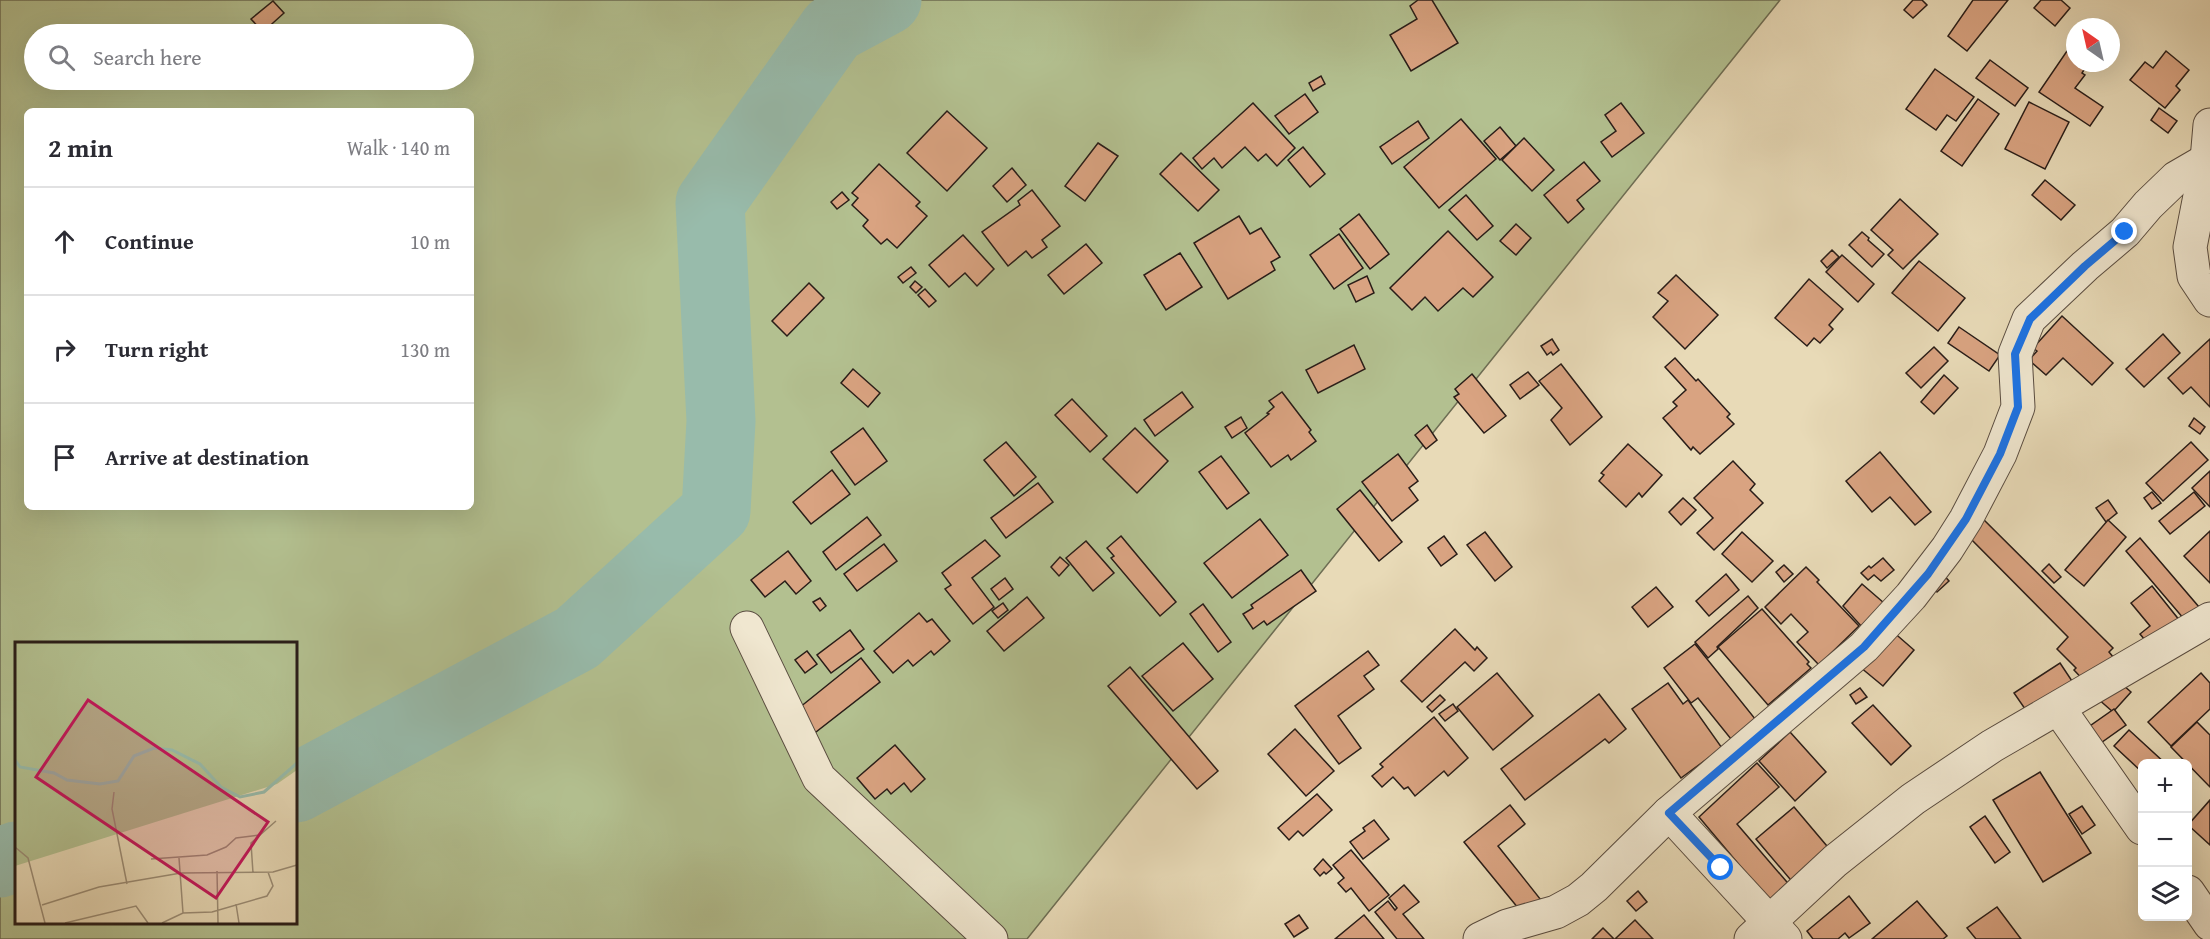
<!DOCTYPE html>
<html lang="en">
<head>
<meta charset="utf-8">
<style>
  body { margin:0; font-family:"Gentium Book Plus",serif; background:#f7f7f7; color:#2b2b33 }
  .controls { position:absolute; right:18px; bottom:18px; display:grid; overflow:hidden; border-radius:9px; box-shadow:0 6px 24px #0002 }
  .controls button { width:54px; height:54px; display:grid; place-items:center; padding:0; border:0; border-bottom:2px solid #e1e1e2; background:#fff; color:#2b2b33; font:30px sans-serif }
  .compass { position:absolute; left:2066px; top:18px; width:54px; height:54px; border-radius:50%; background:#fff; box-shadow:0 6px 24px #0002; rotate:326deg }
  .stop { position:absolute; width:18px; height:18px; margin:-14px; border:4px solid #1a73e8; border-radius:50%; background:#fff }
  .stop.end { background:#1a73e8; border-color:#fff; box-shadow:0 2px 6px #0008 }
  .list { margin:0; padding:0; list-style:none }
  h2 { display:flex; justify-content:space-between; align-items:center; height:78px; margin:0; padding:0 24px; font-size:26px }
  h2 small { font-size:20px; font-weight:400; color:#7c7c81 }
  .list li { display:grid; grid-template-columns:39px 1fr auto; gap:18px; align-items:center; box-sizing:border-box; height:108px; padding:0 24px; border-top:2px solid #e1e1e2 }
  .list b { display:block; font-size:22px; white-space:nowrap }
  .list em { font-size:20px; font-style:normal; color:#7c7c81 }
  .icon { flex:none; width:33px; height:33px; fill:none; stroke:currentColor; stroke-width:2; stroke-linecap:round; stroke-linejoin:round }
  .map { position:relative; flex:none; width:2210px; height:939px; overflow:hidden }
  .search { position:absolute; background:#fff; box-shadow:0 6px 24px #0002; left:24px; top:24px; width:450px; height:66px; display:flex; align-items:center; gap:15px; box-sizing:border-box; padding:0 21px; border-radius:33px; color:#7c7c81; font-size:22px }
  .panel { position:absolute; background:#fff; box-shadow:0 6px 24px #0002; left:24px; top:108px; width:450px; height:402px; border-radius:9px }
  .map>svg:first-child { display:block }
  .green { fill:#b3c090; stroke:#6e6e54; stroke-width:1.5; fill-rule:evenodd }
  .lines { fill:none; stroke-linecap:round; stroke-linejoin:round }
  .river { stroke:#98bbab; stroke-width:69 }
  .building { fill:#d9a381; stroke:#291d18; stroke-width:1.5 }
  .minor-casing { stroke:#594c40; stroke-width:35 }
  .minor { stroke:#f0e7d0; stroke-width:33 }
  .route { stroke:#1a73e8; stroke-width:8 }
  .inset-river { fill:none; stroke:#98bbab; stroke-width:3 }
  .inset-road { fill:none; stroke:#9c8e77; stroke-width:1.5 }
  .view { fill:#c2185b; fill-opacity:0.15; stroke:#c2185b; stroke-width:3 }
  .inset-edge { fill:none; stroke:#291d18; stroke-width:3 }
</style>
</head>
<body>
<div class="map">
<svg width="2210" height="939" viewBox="0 0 2210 939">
  <rect width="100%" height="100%" fill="#e8dab7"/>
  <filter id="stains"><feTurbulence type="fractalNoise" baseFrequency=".00333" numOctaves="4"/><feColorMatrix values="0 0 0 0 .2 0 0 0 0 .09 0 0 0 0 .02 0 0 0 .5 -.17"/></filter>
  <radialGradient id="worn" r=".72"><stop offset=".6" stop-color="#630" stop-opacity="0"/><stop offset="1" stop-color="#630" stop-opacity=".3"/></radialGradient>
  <path class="green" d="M0,0h1780l-753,939h-1027zM34,34h430v46h-430zM27,111h444v396h-444zM16,644h280v278h-280z"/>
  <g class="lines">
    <g class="river">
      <path d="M296,788l281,-150 139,-127 5,-90 -11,-218 123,-174 54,-29"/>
      <path d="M0,863l16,-7"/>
    </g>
  </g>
  <g class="building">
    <path d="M1418,0h14l26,43 -47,28 -21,-36 27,-16 -7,-13z"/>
    <path d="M1913,0h9l5,5 -14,13 -9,-8z"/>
    <path d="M1973,0h35l-41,51 -19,-15z"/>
    <path d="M2041,0h20l9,8 -15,18 -21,-18z"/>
    <path d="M273,1l11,12 -21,19 -12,-13z"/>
    <path d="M2067,51l8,5v7l12,2 -5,8 3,2 -10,13 28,19 -13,19 -51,-34z"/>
    <path d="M2166,51l23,19 -13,16 4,4 -15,18 -35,-28 15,-18 8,6z"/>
    <path d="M1990,60l38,28 -13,18 -39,-28z"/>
    <path d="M1935,69l39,28 -18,24 -9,-6 -11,15 -30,-21z"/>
    <path d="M1321,76l4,8 -12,7 -4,-8z"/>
    <path d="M1305,94l13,18 -29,22 -14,-18z"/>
    <path d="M1978,99l21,15 -37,52 -21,-15z"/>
    <path d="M2029,102l40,20 -24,47 -40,-20z"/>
    <path d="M1253,103l42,45 -18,18 -11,-12 -8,7 -13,-14 -23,21 -8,-10 -12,11 -9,-11z"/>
    <path d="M1621,103l23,30 -32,24 -11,-15 15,-11 -11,-16z"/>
    <path d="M2159,108l18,13 -9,12 -17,-13z"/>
    <path d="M947,111l40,37 -40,43 -40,-38z"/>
    <path d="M1461,119l35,40 -57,49 -35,-41z"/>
    <path d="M1418,121l11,17 -37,26 -12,-17z"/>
    <path d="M1500,127l16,19 -16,14 -16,-19z"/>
    <path d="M1524,138l30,32 -22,21 -30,-31z"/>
    <path d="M1098,143l20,13 -33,45 -20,-15z"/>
    <path d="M1303,147l22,27 -15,13 -22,-27z"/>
    <path d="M1181,153l38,37 -21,21 -38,-37z"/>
    <path d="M1584,162l16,19 -23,19 7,9 -16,14 -24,-28z"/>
    <path d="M879,164l41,38 -4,4 11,10 -30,32 -10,-9 -6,5 -18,-18 5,-6 -16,-15 6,-7 -6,-5z"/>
    <path d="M1012,168l14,17 -19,17 -14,-16z"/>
    <path d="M2045,180l30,25 -14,15 -29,-25z"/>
    <path d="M1032,190l28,36 -18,14 5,7 -15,11 -6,-7 -18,15 -26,-34 38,-27 -2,-4z"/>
    <path d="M842,192l7,8 -12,9 -6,-7z"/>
    <path d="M1466,195l27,31 -16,14 -28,-30z"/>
    <path d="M1900,199l38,35 -35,35 -15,-14 5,-5 -22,-20z"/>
    <path d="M1359,214l30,40 -19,15 -30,-40z"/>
    <path d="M1239,216l11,18 11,-6 19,29 -9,5 4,8 -47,29 -34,-56z"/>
    <path d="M1516,224l15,14 -15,17 -16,-14z"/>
    <path d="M1448,231l45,46 -20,20 -10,-9 -25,23 -13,-14 -13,13 -22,-22z"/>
    <path d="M1862,232l7,6 -1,2 16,14 -12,13 -23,-22z"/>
    <path d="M1339,234l24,34 -29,21 -24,-34z"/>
    <path d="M963,235l31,34 -17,17 -12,-13 -16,14 -20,-22z"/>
    <path d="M1086,244l16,19 -38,31 -16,-19z"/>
    <path d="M1832,250l7,7 -12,11 -6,-7z"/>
    <path d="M1180,253l22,34 -36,23 -22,-35z"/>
    <path d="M1842,255l32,29 -16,18 -32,-30z"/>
    <path d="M1919,261l46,37 -27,33 -46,-38z"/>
    <path d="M911,267l5,6 -13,10 -5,-6z"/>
    <path d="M1676,275l42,40 -33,34 -32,-32 15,-16 -10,-8z"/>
    <path d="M1367,276l7,17 -18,9 -8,-17z"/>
    <path d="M1809,279l34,30 -14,16 4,4 -13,14 -6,-5 -7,8 -32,-28z"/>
    <path d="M915,281l7,6 -6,6 -6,-6z"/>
    <path d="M809,283l15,15 -37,38 -15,-15z"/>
    <path d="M925,289l11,12 -7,6 -11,-12z"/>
    <path d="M2062,316l51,47 -21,22 -29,-27 -17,17 -17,-15 8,-9 -4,-3z"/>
    <path d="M1959,327l41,28 -11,16 -41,-28z"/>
    <path d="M2163,334l17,19 -36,34 -18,-18z"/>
    <path d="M1552,339l7,11 -6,5 -2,-3 -4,3 -6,-9z"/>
    <path d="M2210,339v68l-19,-20 -8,7 -15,-16z"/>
    <path d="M1354,345l11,24 -47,24 -12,-23z"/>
    <path d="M1934,347l14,14 -27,27 -15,-15z"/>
    <path d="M1675,358l21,23 2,-2 32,35 -3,3 7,7 -34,30 -7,-7 -2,3 -28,-32 14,-12 -4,-4 13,-12 -21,-23z"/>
    <path d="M1561,364l41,53 -32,28 -19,-25 11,-12 -23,-27z"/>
    <path d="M853,369l27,24 -12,14 -27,-24z"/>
    <path d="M1528,372l11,13 -19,14 -10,-14z"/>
    <path d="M1472,374l34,42 -22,17 -30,-36 5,-3 -4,-5z"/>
    <path d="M1944,375l14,13 -24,26 -13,-12z"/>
    <path d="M1182,392l11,15 -38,29 -11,-16z"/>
    <path d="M1282,392l29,38 -2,2 7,9 -25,19 -3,-5 -17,12 -26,-34 24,-19 -2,-1 7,-6 -5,-6z"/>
    <path d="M1072,399l35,37 -17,16 -35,-37z"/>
    <path d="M1241,417l6,11 -15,10 -7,-11z"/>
    <path d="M2194,418l11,9 -5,7 -11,-8z"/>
    <path d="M1427,425l10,15 -11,9 -11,-14z"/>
    <path d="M863,428l24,33 -32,24 -24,-33z"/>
    <path d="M1135,428l33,33 -31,32 -34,-34z"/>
    <path d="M1006,442l30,35 -22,19 -30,-36z"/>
    <path d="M2191,442l17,18 -45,41 -17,-18z"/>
    <path d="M1628,444l34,31 -20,22 -3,-4 -13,14 -27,-26 5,-6 -3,-2z"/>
    <path d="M1880,452l51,60 -16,13 -25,-28 -18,15 -26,-31z"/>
    <path d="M1398,454l20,27 -9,7 9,12 -26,21 -30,-39z"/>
    <path d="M1221,456l28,37 -22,16 -28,-37z"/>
    <path d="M1733,461l22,23 -5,6 13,13 -49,47 -17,-17 16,-15 -19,-20z"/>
    <path d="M832,470l18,24 -39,30 -18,-22z"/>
    <path d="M2210,471v36l-18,-19z"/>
    <path d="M1038,483l15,19 -47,36 -15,-20z"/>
    <path d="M1360,490l42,52 -23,19 -42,-52z"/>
    <path d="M2152,492l9,11 -9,6 -8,-11z"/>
    <path d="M2194,492l11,14 -35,28 -11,-13z"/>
    <path d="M1683,498l13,12 -15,15 -12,-13z"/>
    <path d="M2108,500l9,13 -11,9 -10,-14z"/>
    <path d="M1978,514l135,134 -4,4 5,6 -26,27 -14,-15 2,-2 -19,-19 11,-12 -106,-107z"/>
    <path d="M867,517l14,18 -45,35 -13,-18z"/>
    <path d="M1260,519l28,36 -56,43 -28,-35z"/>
    <path d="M2108,520l18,17 -42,49 -19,-16z"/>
    <path d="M2210,531v52l-26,-27z"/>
    <path d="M1485,532l27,35 -17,14 -28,-36z"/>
    <path d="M1742,532l31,29 -21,21 -30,-28z"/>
    <path d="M1121,536l55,66 -16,14 -49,-58 3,-2 -7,-8z"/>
    <path d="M1444,536l13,18 -16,12 -13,-18z"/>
    <path d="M2140,538l59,69 -15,12 -58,-68z"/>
    <path d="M985,540l15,16 -28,22 22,29 -21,17 -28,-35 6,-4 -9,-12z"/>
    <path d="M1086,541l28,32 -21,18 -27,-33z"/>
    <path d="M884,544l13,17 -40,30 -13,-17z"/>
    <path d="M788,551l23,30 -15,13 -11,-13 -20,16 -14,-17z"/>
    <path d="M1060,557l9,8 -10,11 -8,-9z"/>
    <path d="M1883,558l11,12 -13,11 -7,-6 -6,5 -7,-7 8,-7 2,2z"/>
    <path d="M2049,564l12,13 -7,6 -12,-12z"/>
    <path d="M1784,565l9,9 -9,8 -8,-10z"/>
    <path d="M1806,567l13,13 -2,2 42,44 -40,39 -22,-23 11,-10 -17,-18 -10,10 -16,-17z"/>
    <path d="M1301,570l15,21 -49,34 -3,-4 -11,8 -10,-15 10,-6 -2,-3z"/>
    <path d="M1939,570l10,11 -12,11 -10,-11z"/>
    <path d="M1726,574l13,16 -30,26 -13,-15z"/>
    <path d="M1005,578l8,11 -14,11 -8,-11z"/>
    <path d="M1862,584l22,19 -22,24 -19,-21z"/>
    <path d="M2152,586l28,35 -30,25 -10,-12 10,-8 -19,-23z"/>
    <path d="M1656,587l17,20 -25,20 -16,-20z"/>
    <path d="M1748,596l10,12 -41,39 1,2 -10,9 -13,-16z"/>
    <path d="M1027,597l17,21 -40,33 -17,-20z"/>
    <path d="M820,598l6,8 -6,5 -7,-9z"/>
    <path d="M1003,603l5,7 -10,8 -6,-7z"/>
    <path d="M1203,604l28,38 -13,10 -28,-38z"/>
    <path d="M1762,609l47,53 -2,2 4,4 -43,37 -50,-58z"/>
    <path d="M919,613l8,9 5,-3 18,22 -16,14 -3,-4 -18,15 -5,-6 -15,13 -19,-22z"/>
    <path d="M1455,629l20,21 2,-3 10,11 -13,13 -9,-9 -43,40 -21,-21z"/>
    <path d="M850,630l14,19 -33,24 -14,-18z"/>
    <path d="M1891,630l23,20 -31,36 -23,-19z"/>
    <path d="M1183,643l30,36 -40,32 -31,-35z"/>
    <path d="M1695,644l61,76 -25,19 -33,-41 -7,5 -27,-35z"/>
    <path d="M807,651l10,13 -12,9 -10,-13z"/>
    <path d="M1368,651l11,14 -15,11 10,13 -36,27 23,32 -22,16 -44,-58z"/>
    <path d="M861,658l19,24 -73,57 -18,-23z"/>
    <path d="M2060,663l18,27 -46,29 -18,-26z"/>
    <path d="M1130,667l88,104 -21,18 -89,-103z"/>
    <path d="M1497,673l36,43 -40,34 -36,-43z"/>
    <path d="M2201,673l9,10v26l-39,37 -23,-24z"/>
    <path d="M2115,678l16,14 -18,20 -16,-14z"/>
    <path d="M1668,683l15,21 5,-4 34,48 -41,30 -49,-69z"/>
    <path d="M1860,688l7,9 -11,7 -6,-9z"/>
    <path d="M1599,694l27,35 -17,14 -4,-4 -80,61 -24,-31z"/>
    <path d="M1440,695l5,5 -13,12 -5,-5z"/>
    <path d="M1453,704l5,7 -13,10 -6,-7z"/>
    <path d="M1873,705l38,41 -20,19 -39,-42z"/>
    <path d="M2114,709l12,16 -28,20 -11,-17z"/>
    <path d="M1434,717l34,41 -20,18 -4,-5 -29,25 -7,-9 -4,2 -11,-12 -11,10 -10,-11 11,-9 -3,-3z"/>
    <path d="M2197,722l13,13v52l-39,-40z"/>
    <path d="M1295,729l39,42 -28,25 -38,-42z"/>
    <path d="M2129,730l37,34h-24v8l-28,-26z"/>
    <path d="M1790,732l36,40 -31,29 -36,-40z"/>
    <path d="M895,745l30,34 -14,13 -7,-9 -13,11 -4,-5 -12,10 -18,-21z"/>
    <path d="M1757,763l22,24 -42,37 55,64 -20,16 -73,-87z"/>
    <path d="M2040,772l51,81 -48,29 -50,-82z"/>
    <path d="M1317,794l15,16 -29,26 -5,-5 -9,9 -11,-12z"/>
    <path d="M2210,800v45l-22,-20z"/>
    <path d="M1510,805l15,19 -27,22 43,54 -18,14 -59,-72z"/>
    <path d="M2082,806l13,19 -13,9 -13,-20z"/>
    <path d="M1794,807l38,45 -37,33 -39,-46z"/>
    <path d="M1985,816l25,36 -15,11 -25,-36z"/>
    <path d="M1374,820l15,19 -26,20 -13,-17 15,-11 -2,-3z"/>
    <path d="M1351,850l38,45 -20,16 -18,-23 -5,4 -8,-9 6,-5 -11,-13z"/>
    <path d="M1323,859l9,10 -6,5 -2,-2 -4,4 -6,-7z"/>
    <path d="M1404,885l15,17 -16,12 21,25h-27l-22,-27 13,-11 7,9 2,-2 -8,-10z"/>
    <path d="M1638,891l9,11 -11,9 -9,-10z"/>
    <path d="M1849,896l21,27 -21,15 -4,-5 -7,6h-25l-6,-8z"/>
    <path d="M1917,901l30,35 -4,3h-71z"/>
    <path d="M1997,907l24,32h-45l-9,-11z"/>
    <path d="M1299,915l9,13 -14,9 -9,-13z"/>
    <path d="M1364,915l20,24h-49z"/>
    <path d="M1635,920l18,19h-38z"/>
    <path d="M1603,928l11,11h-22z"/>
  </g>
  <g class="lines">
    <defs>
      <g id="minor">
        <path d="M2210,125l-3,35 -17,87 4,29 16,24"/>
        <path d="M747,628l72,150 172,161"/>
        <path d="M2059,709l83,119"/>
        <path d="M1669,813l116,126"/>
        <path d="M2188,892l22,32"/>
        <path d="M1480,939l27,-13 49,-14 22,-12 16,-13 75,-74 195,-166 47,-51 36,-47 19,-30 34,-65 18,-47 -3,-53 14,-35 56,-53 40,-34 23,-27 28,-27 31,-18"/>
        <path d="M1751,939l84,-78 78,-62 79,-53 218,-127"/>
      </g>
    </defs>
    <use href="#minor" class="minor-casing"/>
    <use href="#minor" class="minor"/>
  </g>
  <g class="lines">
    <path class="route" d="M1721,868l-52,-55 195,-166 64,-73 38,-55 34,-65 18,-47 -3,-53 15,-35 55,-53 40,-34"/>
  </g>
  <g transform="translate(15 642)">
    <rect width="282" height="282" fill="#e8dab7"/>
    <path d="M0,1h282v127l-20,14 -262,82z" fill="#b3c090"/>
    <path class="inset-river" d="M0,118l5,7 34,6 13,7 33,4 18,-3 16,-25 20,-8 18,2 28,14 21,23 19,10 24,-5 33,-29"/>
    <path class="inset-road" d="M99,150l-2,17 15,75M0,205l13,11 17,65M164,216l4,55M136,217l56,-4 19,-8 10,-9 23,-3M202,229l1,52M238,231l-2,-30 25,-22M221,262l3,19M27,263l57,-18 82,-14 92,-1 24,-7M50,281l71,-17 12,17M147,281l21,-10 29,-1 55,-16 6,-10 -5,-14"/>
    <path class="view" d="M73,58l180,122 -52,76 -180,-121z"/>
    <rect width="282" height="282" class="inset-edge"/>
  </g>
  <rect width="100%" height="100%" filter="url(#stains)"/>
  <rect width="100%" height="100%" fill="url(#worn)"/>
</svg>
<div class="controls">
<button>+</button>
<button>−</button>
<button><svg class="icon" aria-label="layers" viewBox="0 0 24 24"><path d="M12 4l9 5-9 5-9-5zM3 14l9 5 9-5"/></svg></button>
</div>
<svg class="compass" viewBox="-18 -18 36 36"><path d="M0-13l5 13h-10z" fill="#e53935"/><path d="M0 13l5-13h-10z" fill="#7c7c81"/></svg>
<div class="stop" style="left:1721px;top:868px"></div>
<div class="stop end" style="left:2125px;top:232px"></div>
<div class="search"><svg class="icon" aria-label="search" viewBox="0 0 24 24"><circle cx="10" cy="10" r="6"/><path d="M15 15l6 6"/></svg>Search here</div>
<section class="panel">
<h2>2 min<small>Walk · 140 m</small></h2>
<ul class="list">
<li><svg class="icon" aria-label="ahead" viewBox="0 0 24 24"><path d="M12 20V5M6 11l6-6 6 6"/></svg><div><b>Continue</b></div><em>10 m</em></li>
<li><svg class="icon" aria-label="right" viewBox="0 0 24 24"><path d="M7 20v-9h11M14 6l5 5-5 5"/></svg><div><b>Turn right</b></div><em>130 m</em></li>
<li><svg class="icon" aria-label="arrive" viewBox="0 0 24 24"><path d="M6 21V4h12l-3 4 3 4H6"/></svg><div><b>Arrive at destination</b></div></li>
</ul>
</section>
</div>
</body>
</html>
